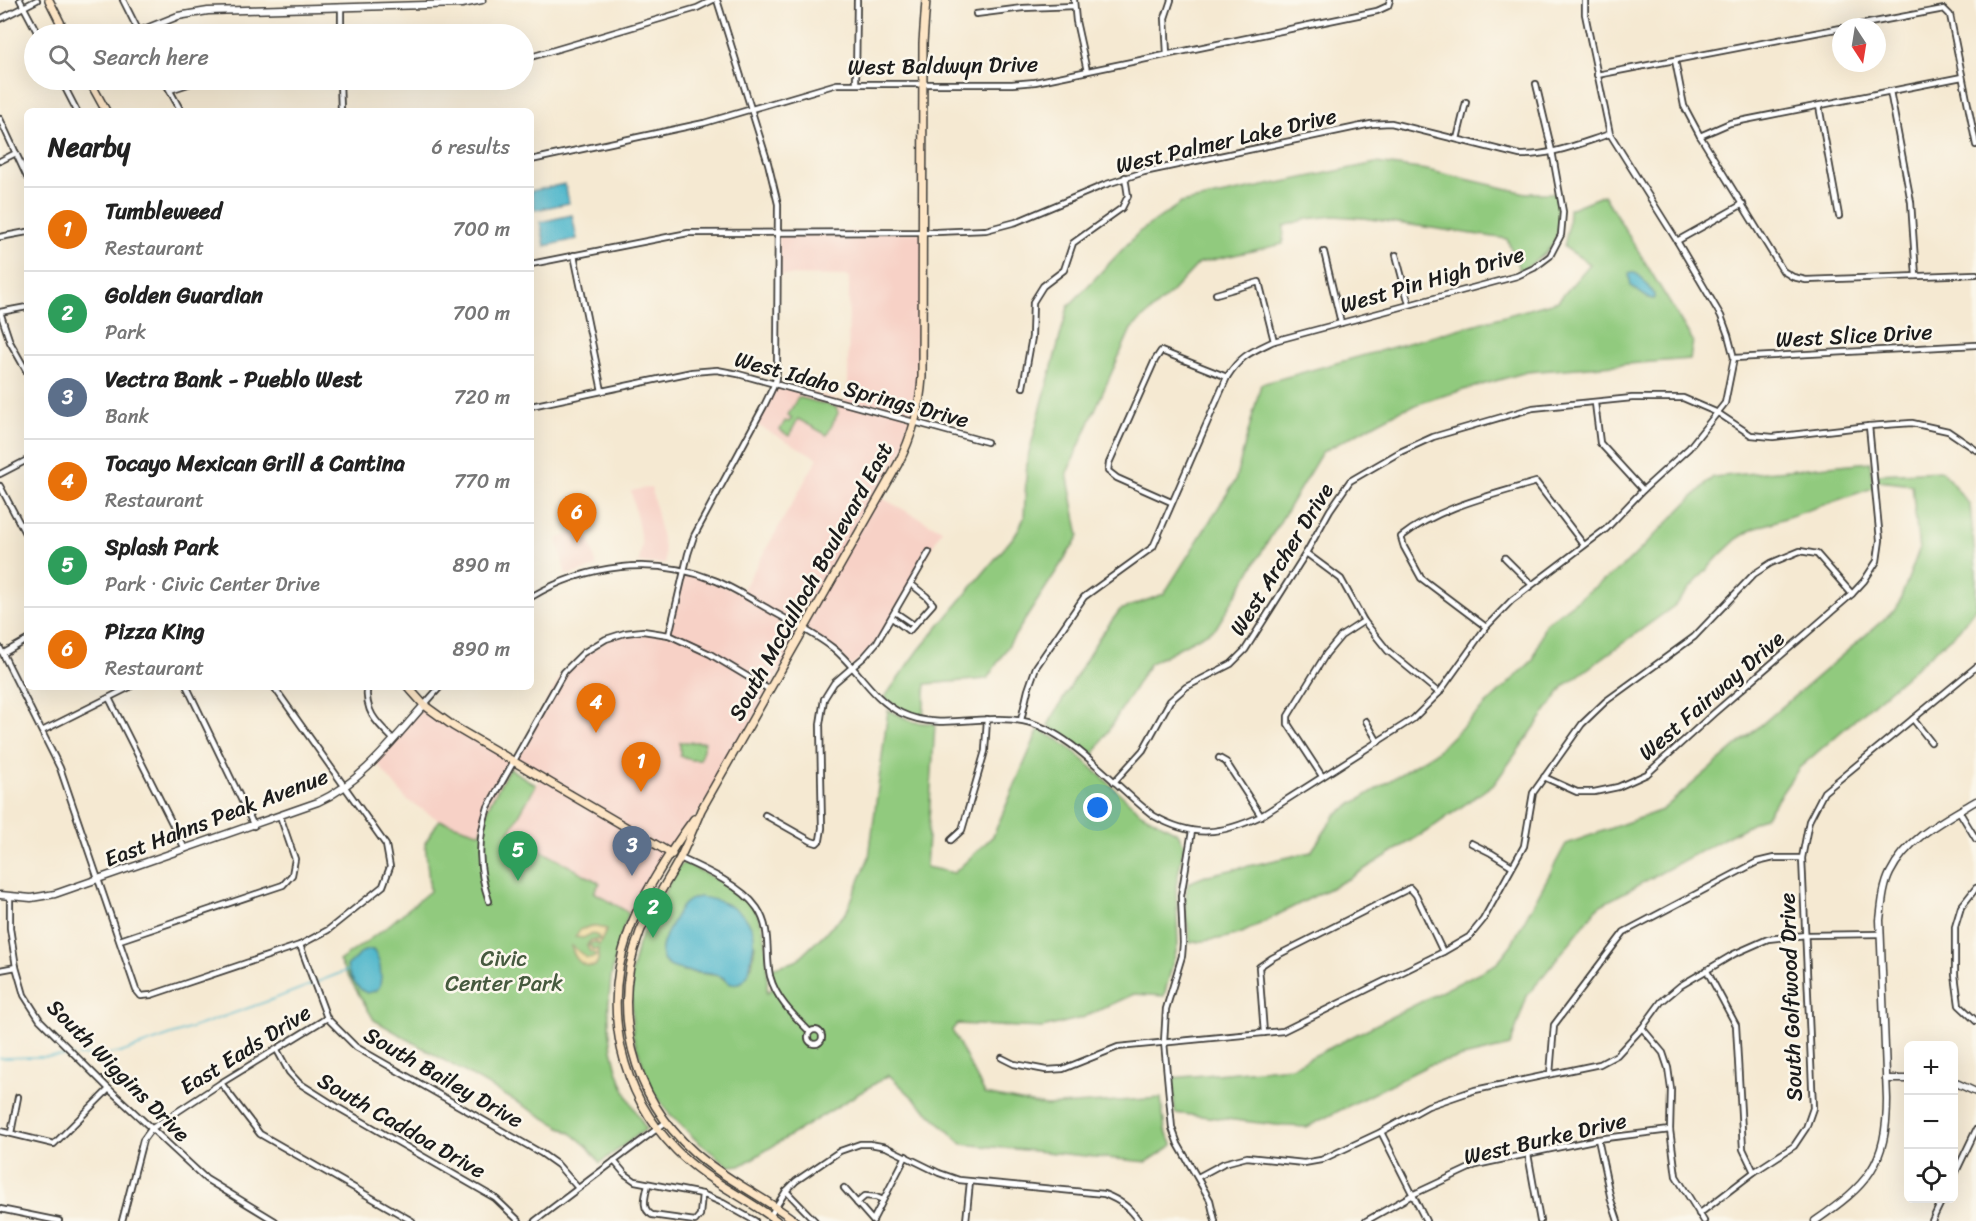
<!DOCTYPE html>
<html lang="en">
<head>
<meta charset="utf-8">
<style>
  body { margin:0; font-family:Sriracha,sans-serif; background:#f6f6f6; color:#222 }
  .controls { position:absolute; right:18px; bottom:18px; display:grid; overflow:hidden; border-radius:9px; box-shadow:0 6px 24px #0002 }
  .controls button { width:54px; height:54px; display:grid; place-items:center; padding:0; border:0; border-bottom:2px solid #e0e0e0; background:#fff; color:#222; font:30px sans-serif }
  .compass { position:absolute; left:1832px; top:18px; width:54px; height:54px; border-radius:50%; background:#fff; box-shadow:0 6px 24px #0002; rotate:168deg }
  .you { position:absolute; left:1098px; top:808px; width:21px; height:21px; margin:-15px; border:4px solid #fff; border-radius:50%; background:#1a73e8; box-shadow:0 0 0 9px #1a73e833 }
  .badge { display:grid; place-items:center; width:39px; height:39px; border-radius:50%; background:#1f6fb2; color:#fff; font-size:20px; font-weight:700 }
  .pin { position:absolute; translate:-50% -50px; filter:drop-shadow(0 2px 3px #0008) }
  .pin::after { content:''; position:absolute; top:32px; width:21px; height:18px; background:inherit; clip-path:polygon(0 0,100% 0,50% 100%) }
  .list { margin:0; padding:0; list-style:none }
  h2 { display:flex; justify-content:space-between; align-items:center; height:78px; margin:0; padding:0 24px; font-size:26px }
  h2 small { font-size:20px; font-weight:400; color:#767676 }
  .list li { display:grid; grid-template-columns:39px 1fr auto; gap:18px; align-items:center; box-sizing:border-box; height:84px; padding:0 24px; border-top:2px solid #e0e0e0 }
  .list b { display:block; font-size:22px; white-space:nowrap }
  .list p { margin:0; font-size:20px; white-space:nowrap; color:#767676 }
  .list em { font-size:20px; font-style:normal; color:#767676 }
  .icon { flex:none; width:33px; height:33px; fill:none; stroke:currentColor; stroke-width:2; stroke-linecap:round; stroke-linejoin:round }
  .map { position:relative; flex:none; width:1976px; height:1221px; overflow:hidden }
  .search { position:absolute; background:#fff; box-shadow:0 6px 24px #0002; left:24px; top:24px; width:510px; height:66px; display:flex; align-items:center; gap:15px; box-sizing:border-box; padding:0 21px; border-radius:33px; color:#767676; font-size:22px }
  .panel { position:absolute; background:#fff; box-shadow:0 6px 24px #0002; left:24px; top:108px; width:510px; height:582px; border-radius:9px }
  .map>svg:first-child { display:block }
  .built { fill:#f7d1c6 }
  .green { fill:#91ca7e; stroke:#56734d; stroke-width:1.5; fill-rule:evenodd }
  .sand { fill:#eeda9e; stroke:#857b5d; stroke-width:1.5 }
  .water { fill:#4cb5ca; stroke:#346873; stroke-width:1.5 }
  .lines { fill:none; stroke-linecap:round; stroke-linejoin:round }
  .stream { stroke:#4cb5ca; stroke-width:1.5 }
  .minor-casing { stroke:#3d3b37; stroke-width:8 }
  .tertiary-casing { stroke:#3d3b37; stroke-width:9 }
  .secondary-casing { stroke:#3d3b37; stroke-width:10 }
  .minor { stroke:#fff; stroke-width:4.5 }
  .tertiary { stroke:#fff; stroke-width:6 }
  .secondary { stroke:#fde5c5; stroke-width:7 }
  .labels { text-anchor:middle; stroke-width:5; stroke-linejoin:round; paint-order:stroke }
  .street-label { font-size:22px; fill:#1c1c1c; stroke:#fbf7ec }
  .park-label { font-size:22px; fill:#45593e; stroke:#fbf7ec }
</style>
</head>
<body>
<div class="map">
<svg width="1976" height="1221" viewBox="0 0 1976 1221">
  <rect width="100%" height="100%" fill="#fbf7ec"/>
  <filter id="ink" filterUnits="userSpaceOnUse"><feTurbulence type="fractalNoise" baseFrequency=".0167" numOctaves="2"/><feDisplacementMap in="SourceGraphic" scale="12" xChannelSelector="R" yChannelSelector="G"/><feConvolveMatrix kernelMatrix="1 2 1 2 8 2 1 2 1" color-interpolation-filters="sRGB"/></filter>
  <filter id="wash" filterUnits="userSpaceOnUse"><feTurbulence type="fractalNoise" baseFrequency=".008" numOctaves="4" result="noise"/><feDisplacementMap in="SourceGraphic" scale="24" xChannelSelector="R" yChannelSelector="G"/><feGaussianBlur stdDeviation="1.35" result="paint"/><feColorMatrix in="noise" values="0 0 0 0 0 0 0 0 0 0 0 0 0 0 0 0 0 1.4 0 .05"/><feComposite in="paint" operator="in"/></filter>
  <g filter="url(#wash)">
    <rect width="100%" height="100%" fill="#f5e9d2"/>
    <g class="built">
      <path d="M778,232h145l-1,135 -9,62 -33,68 62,33 -59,103 -6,9 -26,25 -10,-12 -36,-25 -103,178 -17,23 -50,86 -42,-25 6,-9 -90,-50 32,-56 -27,-16 -33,72 -42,-13 -32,-20 -33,-40 50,-55 89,56 46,-82 15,-18 41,-25 28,-5 26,3 15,-63 57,22 77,-135 -63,-34 20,-41 70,19 3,-17 1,-109 -71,-1z"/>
      <path d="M651,487l14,66v11l-26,-1 3,-19 -11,-53z"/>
      <path d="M587,530l10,37 -31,9 -9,-37 14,-6z"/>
    </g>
    <g class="green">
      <path d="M1376,163l51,7 99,23h32c4,42 0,57 -38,78l-13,-32 -144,-21 -29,-2 -28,3 -22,7 -1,18 -84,19 -30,32 -38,34 -64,144 12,63 -92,143 -61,5 -3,33 -23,-8 -16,-11 35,-48 97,-116 8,-16 3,-58 41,-153 71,-75 42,-29z"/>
      <path d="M1604,195l89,146 -3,18 -163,13 -95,27 -33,12 -77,41 -106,176 -67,36 -58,95 -43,-34 50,-86 22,-29 44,-16 71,-113 26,-97 297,-83 32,-37 -26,-17 4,-19 1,-19z"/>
      <path d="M798,397l38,10 2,6 -11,22 -29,-16 -9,17 -9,-6 5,-9 4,1 3,-4 -4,-3z"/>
      <path d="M1870,462l3,26 -120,41 -16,10 -17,16 -46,51 -110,80 -69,97 -68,48 -77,47 -108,55 -18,5 -34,5 -5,-41 3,-19 20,-8 103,-23 25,-38 100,-62 97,-92 12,-36 82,-61 86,-86z"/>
      <path d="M1942,471l28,34 6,63v39l-17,23 -160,138 -33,48 -167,90 -72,90 -17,50 -81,19 -122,62 -22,-1 -110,-13 -3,-35 120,-11 204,-103 15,-19 55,-101 96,-34 235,-202 22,-58 -7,-65 -33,-4 -2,-7z"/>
      <path d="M888,710l26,12 21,2 -9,143 28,6 39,-37 46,-107 21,12 16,12 65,60 37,20 6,12 -8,41 2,58 -14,52 -30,-2 -52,24 -40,10 -85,-4 -5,6 33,64 61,12 115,-8 4,32 8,15 -26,17 -185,-18 -73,-69 -147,90 -13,1 -32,-25 -30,-30 -16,-23 -18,-52 -2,-61 7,-31 11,-26 31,-53 5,-2c18,10 38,18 54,30 32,22 29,66 28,100l7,-6 -4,-12 1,-7 25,-7 50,-48 23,-56zM732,907l14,12 9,25 -3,22 -25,16 -7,-6 -37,-5z"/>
      <path d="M680,742h25l-5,18h-9l-11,-4z"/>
      <path d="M509,768l27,17 -27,48 91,50 -6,9 35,21c-22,54 -29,115 -7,171 6,16 16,30 24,45l-46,34 -12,-16 -17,-14 -197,-113 -35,-59 45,-32 46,-38 -5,-48 14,-23 42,13 7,-26z"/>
    </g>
    <g class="sand">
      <path d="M591,926l16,3 -8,16 -4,-3 -7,2 3,-4h8v-3c-7,-5 -9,-2 -16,1l-8,-1 5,-7z"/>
      <path d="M572,946l15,12 7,-1 2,-3 -6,-2 -3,-6h4l2,4 5,-1v12l-3,5c-13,2 -22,-8 -23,-20z"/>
    </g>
    <g class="water">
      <path d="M565,184l4,19 -34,7 -4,-19z"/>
      <path d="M572,215l5,24 -32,7 -5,-24z"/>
      <path d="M1632,273h3l7,5 12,17v4l-6,-1 -17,-12 -2,-12z"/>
      <path d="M699,897c19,2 42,10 52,29 5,9 3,18 1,28 -2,15 -2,30 -21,30 -4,-2 -6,-6 -11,-8 -4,-3 -13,-2 -18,-3 -42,-4 -51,-12 -29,-52 7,-12 10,-21 26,-24z"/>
      <path d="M368,950h5c8,10 9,25 7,36l-5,5 -8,2c-10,-4 -18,-16 -20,-27l15,-14z"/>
    </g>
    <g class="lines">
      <g class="stream">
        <path d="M78,1056l42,-3 154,-54 74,-29"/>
        <path d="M0,1058l73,-2"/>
      </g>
    </g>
  </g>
  <g filter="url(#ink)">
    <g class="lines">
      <defs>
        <g id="minor">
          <path d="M20,0l18,34"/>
          <path d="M123,0l17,34"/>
          <path d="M1074,0l2,21 11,50"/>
          <path d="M976,14l47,-6 51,-2"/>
          <path d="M0,19l37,-19"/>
          <path d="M1848,27l96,-18 6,6 26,130"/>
          <path d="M341,34v-27"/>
          <path d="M1167,54l-2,-36 6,-18"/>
          <path d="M524,59l173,-51 16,-8"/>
          <path d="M1675,60l9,46 16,30 83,135 10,6 13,3 170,-6"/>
          <path d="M1597,75l244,-47"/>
          <path d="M61,80l16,31"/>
          <path d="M164,80l17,31"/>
          <path d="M340,80l1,31"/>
          <path d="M856,83l1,-83"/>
          <path d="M170,90l30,-10"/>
          <path d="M1890,91l21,111 5,74"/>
          <path d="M1819,106l20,110"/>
          <path d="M0,119l27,58"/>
          <path d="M1700,136l30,-13 232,-46"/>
          <path d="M1457,139l9,-37"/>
          <path d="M531,160l173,-37 133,-39h175l23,-2 342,-71 11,-5 2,-6"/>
          <path d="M0,161l16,-8"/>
          <path d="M0,237l27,-5"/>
          <path d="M1677,241l66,-37"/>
          <path d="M1324,252l17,71"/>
          <path d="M574,255l28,136"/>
          <path d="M1396,255l13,49"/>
          <path d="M531,264l157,-31 248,-1 50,-2 30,-8 88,-37 40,-13 227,-48 20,-1 129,32c31,1 61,-12 90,-21"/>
          <path d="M1216,294l43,-12 15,59"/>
          <path d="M0,312l10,30 17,30"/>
          <path d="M0,312l27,-5"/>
          <path d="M1734,358l242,-13"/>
          <path d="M1023,387l9,-50 1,-35 10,-16 21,-16 9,-27 49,-35 6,-12 -3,-19"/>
          <path d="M1595,403l5,40 43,47"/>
          <path d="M531,406l161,-34 25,-2 21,4 249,68"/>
          <path d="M0,474l27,-14"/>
          <path d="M0,486l27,51"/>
          <path d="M1171,502l-54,-24 -9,-7 1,-8 46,-103 6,-9 66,26"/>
          <path d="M1306,553l35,26 23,42 24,30 51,42"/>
          <path d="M1505,558l26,26"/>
          <path d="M531,597c56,-33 122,-41 183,-17 20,8 38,20 56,30 21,12 44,23 63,38 25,20 38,50 68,65 39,19 81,0 122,8 47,9 92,66 131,95 39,22 67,19 107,0l152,-97 26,-26 47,-66 26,-27 94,-71 37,-39 46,-42 36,-45 9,-45 -6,-23 -7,-19 -44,-75 -67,-107 -25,-120v-14"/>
          <path d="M895,612l19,13"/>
          <path d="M892,618l17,13 24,-27 -7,-8 -15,-12"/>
          <path d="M1486,627l-65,-49 -17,-31 -3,-10c38,-30 89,-41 135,-55l48,63"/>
          <path d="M669,635l19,-81 6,-18 70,-130 11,-23 2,-12 1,-167 -10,-41 -51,-163"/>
          <path d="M0,648l60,120 76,222 5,6 10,-1 149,-50 28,-15 55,-44 7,-19 -4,-22 -112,-158"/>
          <path d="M4,653l23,-13"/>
          <path d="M187,687l67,139"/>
          <path d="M367,687c-2,25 9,35 26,52"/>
          <path d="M109,698l76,151"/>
          <path d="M424,705l16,-18"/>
          <path d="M1913,719l18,23"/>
          <path d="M1021,720l7,-30 8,-23 48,-70 69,-50 74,-170c14,-22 24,-25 47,-36l243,-65 17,-8 16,-12 11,-21 2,-23 -11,-61 -16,-67"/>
          <path d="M1366,721l12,21"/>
          <path d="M42,731l88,-44"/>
          <path d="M1219,758l7,4 35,54"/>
          <path d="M1322,776l-34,-52v-8l38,-62 15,-18 23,-15"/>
          <path d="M1544,777l33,15h17l24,-5 29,-13 66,-60 139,-120 12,-13 13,-20 3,-21 -11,-114"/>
          <path d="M1114,782l29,-32 27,-49 16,-14 45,-23 14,-14 61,-97 24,-43 20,-29 50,-29 33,-15 100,-29 99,-10h51l35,15 33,22 22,2 96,-11 43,-3 36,8 28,19"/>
          <path d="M1959,811l17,28"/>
          <path d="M765,815l46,26 6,2 3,-3 2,-12 -2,-104 4,-25 10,-16 30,-26 13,-15 52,-90"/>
          <path d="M1192,831l-11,65 2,47 -1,13 -16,53 -2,33 8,86 6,16 32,56 5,21"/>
          <path d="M951,840l11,-10 23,-79 2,-32"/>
          <path d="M1471,843l20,10 21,13"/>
          <path d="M680,858c24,11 62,28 77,50 15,22 8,45 13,68 6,23 24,40 40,56"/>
          <path d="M1976,888l-15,19 -6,20v48l4,30 17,16"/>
          <path d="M10,897v31l6,39 8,28 16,25 69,69 97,90 69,42"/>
          <path d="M489,901c-11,-32 -12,-61 -1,-94l76,-135 19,-19 23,-14 19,-6 18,-2 26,4 41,19 60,36"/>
          <path d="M120,940l163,-55 9,-10 3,-16 -15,-43"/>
          <path d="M300,945l27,73 29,29 185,106 17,12 20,23"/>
          <path d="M0,970l16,-3"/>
          <path d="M1707,971l29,54 7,124 11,23"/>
          <path d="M1642,1028l21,25 5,15 3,21 -1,41 6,46 28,45"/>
          <circle cx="815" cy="1037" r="7"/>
          <path d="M1264,1033l-5,-66 13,-9 138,-70 6,7 27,57"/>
          <path d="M277,1050l12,22 10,11 38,24 158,91 24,23"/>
          <path d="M1002,1058l12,6 32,6 17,-1 55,-22 165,-16 160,-79 26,-15 14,-17 41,-74 9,-53 49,-69 24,-23 88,-64 60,-63 17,-11 29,-12 17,3 35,40"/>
          <path d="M1550,1074l4,-49 70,-93 133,-70 17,-4h28"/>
          <path d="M221,1083l39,51 152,87"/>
          <path d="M0,1131l54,13 55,-55"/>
          <path d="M1381,1132l45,89"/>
          <path d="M11,1133l7,-36"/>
          <path d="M1598,1139l13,61 7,21"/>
          <path d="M1528,1154l12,67"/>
          <path d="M614,1161l11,13 10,7 67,13 21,9 32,18"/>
          <path d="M1954,1176l22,-46"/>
          <path d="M1198,1177l26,-14 23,-6 57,6 17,-3 60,-28 47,-26 47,-16 125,-26 17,-9 25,-27 19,-26 19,-16 54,-32 34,-15 38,-4 74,-1"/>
          <path d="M648,1184c-2,11 -8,24 4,31l43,6 5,-6 2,-21"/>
          <path d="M844,1188l29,33"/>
          <path d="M786,1191l29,30"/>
          <path d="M857,1203l8,-7 11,1 7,3"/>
          <path d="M0,1209l59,12"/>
          <path d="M1699,1214l55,-42 40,-26 12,-18 7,-20 -11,-250 7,-37 15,-29 152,-125"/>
          <path d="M770,1216l16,-25 10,-10 44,-30 20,-7h10l16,3 53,26 20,7 145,14c15,6 26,13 35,27"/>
          <path d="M873,1220l33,-64"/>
          <path d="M122,1221l21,-81 8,-11 70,-46 106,-65"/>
          <path d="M535,1221l131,-99"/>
          <path d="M966,1221l4,-39"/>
          <path d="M1366,1221l48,-27 62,-29 122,-26 72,-9"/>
          <path d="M1932,1221l11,-23"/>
        </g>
        <g id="tertiary">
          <path d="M133,34l45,-18 30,-5 254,-7 20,-4"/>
          <path d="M0,895l31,3 24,-4 263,-92c44,-20 75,-62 106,-97"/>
          <path d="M1886,1079h22"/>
          <path d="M1954,1082l22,10"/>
          <path d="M1815,1221c52,-36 72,-56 72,-122l-7,-179c2,-16 3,-33 10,-47 17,-35 54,-53 86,-72"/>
        </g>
        <g id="secondary">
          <path d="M49,0l17,34"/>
          <path d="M89,80l17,31"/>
          <path d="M408,687l16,18 29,21 219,128"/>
          <path d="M694,819c-23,31 -54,79 -66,115 -26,75 -8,159 48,216 29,30 68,46 101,71"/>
          <path d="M795,1221c-32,-25 -71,-42 -101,-69 -62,-55 -84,-143 -54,-220 10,-25 26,-48 39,-72 8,-16 15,-33 22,-50l197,-346c14,-27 22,-56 24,-87l1,-334 3,-43"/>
        </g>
      </defs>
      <use href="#minor" class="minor-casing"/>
      <use href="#tertiary" class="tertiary-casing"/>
      <use href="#secondary" class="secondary-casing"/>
      <use href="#minor" class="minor"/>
      <use href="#tertiary" class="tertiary"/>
      <use href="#secondary" class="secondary"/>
    </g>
  </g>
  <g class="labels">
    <g class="street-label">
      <text transform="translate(943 65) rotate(-1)" y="8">West Baldwyn Drive</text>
      <text transform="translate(1226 140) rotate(-13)" y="8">West Palmer Lake Drive</text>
      <text transform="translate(1432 279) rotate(-16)" y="8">West Pin High Drive</text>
      <text transform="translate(1854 335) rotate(-3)" y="8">West Slice Drive</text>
      <text transform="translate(852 389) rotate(15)" y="8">West Idaho Springs Drive</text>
      <text transform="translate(1281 559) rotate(-58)" y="8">West Archer Drive</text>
      <text transform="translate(810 581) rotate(-61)" y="8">South McCulloch Boulevard East</text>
      <text transform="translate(1711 695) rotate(-41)" y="8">West Fairway Drive</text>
      <text transform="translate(216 817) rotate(-21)" y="8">East Hahns Peak Avenue</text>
      <text transform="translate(1790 997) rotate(-92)" y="8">South Golfwood Drive</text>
      <text transform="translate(245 1049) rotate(-32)" y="8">East Eads Drive</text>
      <text transform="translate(119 1070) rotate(45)" y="8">South Wiggins Drive</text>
      <text transform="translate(444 1077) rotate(30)" y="8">South Bailey Drive</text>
      <text transform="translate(402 1125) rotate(30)" y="8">South Caddoa Drive</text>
      <text transform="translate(1545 1138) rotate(-13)" y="8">West Burke Drive</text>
    </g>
    <g class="park-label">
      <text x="504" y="966">Civic<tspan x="504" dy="25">Center Park</tspan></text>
    </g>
  </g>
</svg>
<div class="controls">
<button>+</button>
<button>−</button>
<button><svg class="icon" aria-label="locate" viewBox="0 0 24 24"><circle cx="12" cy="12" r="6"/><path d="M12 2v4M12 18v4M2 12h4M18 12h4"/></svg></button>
</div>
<svg class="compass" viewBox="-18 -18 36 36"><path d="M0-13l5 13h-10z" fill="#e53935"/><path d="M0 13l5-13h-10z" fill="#767676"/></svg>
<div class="you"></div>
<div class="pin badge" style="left:641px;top:792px;background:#e8710a">1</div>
<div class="pin badge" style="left:653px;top:938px;background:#2e9e5b">2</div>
<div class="pin badge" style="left:632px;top:876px;background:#5c6f8a">3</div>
<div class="pin badge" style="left:596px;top:733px;background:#e8710a">4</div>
<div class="pin badge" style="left:518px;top:881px;background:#2e9e5b">5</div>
<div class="pin badge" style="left:577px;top:543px;background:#e8710a">6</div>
<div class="search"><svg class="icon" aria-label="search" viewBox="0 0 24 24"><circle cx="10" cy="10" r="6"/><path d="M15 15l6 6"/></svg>Search here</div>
<section class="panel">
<h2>Nearby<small>6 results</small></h2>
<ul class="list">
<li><span class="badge" style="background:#e8710a">1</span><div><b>Tumbleweed</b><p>Restaurant</p></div><em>700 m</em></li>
<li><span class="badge" style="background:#2e9e5b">2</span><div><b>Golden Guardian</b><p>Park</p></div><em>700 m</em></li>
<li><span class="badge" style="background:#5c6f8a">3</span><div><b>Vectra Bank - Pueblo West</b><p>Bank</p></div><em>720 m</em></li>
<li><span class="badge" style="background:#e8710a">4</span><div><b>Tocayo Mexican Grill &amp; Cantina</b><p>Restaurant</p></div><em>770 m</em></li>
<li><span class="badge" style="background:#2e9e5b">5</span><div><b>Splash Park</b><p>Park · Civic Center Drive</p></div><em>890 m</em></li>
<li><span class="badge" style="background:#e8710a">6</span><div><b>Pizza King</b><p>Restaurant</p></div><em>890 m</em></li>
</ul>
</section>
</div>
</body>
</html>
